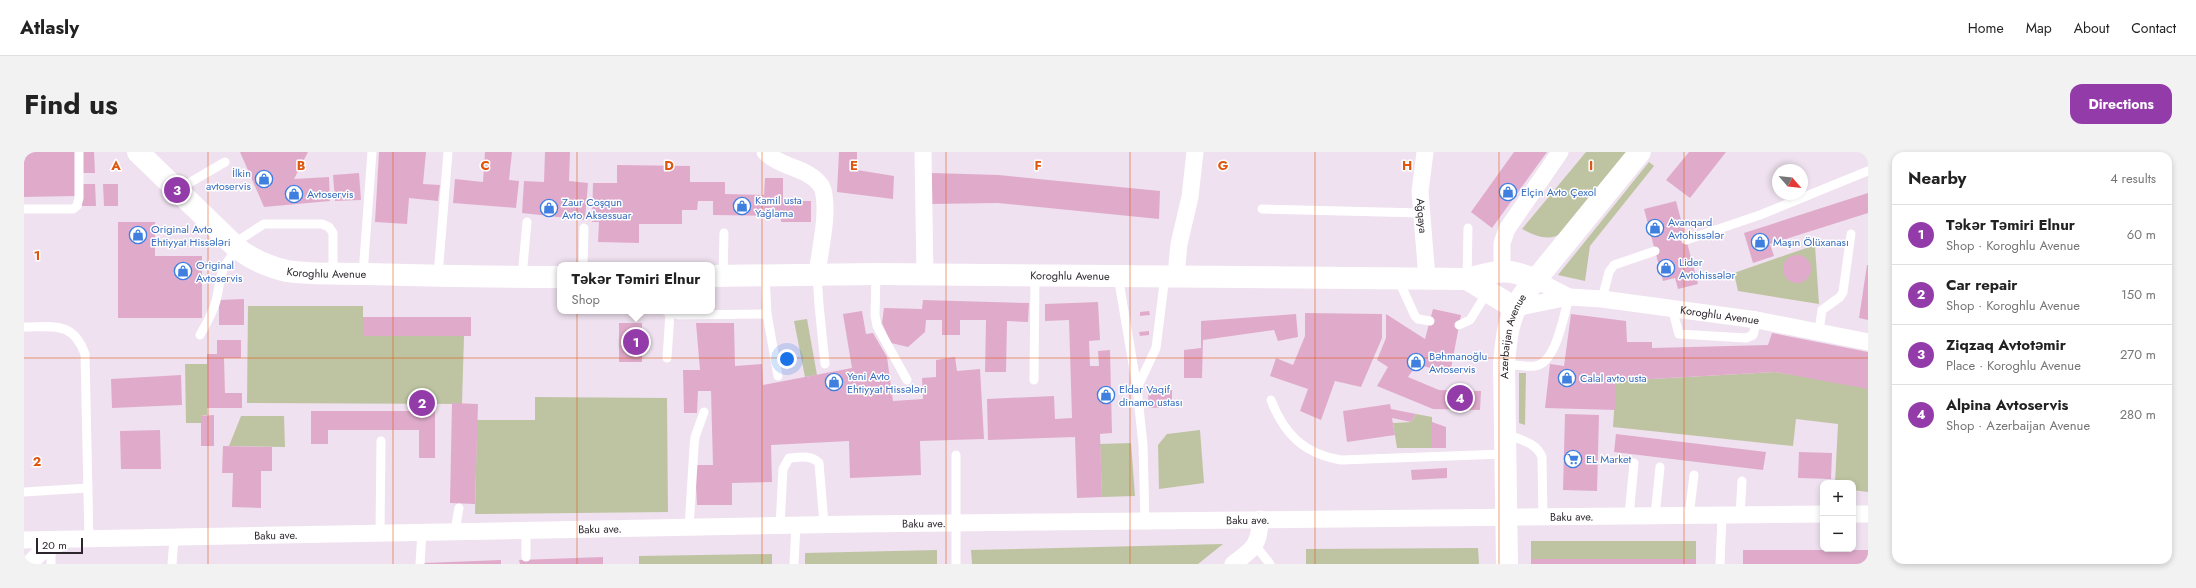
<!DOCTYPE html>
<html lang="en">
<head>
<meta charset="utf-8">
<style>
  body { margin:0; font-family:Jost,sans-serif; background:#f2f2f2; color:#222 }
  .controls { position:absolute; right:12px; bottom:12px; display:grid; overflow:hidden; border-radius:8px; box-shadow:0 2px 6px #0003 }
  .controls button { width:36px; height:36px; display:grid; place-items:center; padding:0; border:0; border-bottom:1px solid #e0e0e0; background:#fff; color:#222; font:20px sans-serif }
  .compass { position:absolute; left:1748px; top:12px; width:36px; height:36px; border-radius:50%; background:#fff; box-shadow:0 2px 6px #0003; rotate:118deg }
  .scale { position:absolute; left:12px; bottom:10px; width:47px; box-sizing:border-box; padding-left:4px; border:2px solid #2c262c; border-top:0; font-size:11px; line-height:14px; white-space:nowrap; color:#2c262c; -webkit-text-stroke:3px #fff; paint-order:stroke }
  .you { position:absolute; left:763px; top:207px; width:14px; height:14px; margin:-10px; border:3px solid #fff; border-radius:50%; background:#1a73e8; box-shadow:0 0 0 6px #1a73e833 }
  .badge { display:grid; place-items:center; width:26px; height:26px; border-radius:50%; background:#933ca9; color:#fff; font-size:13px; font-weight:700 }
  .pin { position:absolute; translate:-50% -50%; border:2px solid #fff; box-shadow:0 1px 4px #0006 }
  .popup { position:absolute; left:533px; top:110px; width:158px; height:52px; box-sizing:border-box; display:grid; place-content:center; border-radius:8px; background:#fff; filter:drop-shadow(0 1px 3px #0005); font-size:13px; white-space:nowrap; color:#767676 }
  .popup b { font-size:15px; color:#222 }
  .popup::after { content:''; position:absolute; left:50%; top:100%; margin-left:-8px; border:8px solid transparent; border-top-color:#fff }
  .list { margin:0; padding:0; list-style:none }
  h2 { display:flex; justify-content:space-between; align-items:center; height:52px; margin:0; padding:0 16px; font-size:17px }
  h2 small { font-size:13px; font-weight:400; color:#767676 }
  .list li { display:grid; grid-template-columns:26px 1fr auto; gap:12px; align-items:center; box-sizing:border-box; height:60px; padding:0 16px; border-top:1px solid #e0e0e0 }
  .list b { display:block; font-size:15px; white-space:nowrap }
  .list p { margin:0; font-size:13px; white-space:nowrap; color:#767676 }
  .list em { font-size:13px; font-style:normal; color:#767676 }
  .map { position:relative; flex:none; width:1844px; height:412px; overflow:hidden; border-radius:12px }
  header { display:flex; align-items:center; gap:24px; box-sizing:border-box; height:56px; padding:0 20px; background:#fff; border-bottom:1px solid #e0e0e0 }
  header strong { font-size:19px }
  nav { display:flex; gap:22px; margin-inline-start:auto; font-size:14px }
  .intro { display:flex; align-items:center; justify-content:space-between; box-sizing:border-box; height:96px; padding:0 24px }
  h1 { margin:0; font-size:28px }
  .button { padding:10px 18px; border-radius:12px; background:#933ca9; color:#fff; font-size:14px; font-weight:700 }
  main { display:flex; gap:24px; padding:0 24px }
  aside { flex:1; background:#fff; border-radius:12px; box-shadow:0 2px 6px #0003 }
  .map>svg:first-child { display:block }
  .green { fill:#bec4a2 }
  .building { fill:#e0abcb }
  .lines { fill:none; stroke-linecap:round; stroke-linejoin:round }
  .lane { stroke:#fff; stroke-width:9 }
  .street { stroke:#fff; stroke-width:17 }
  .secondary { stroke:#fff; stroke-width:22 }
  .grid { fill:none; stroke:#df560e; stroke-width:1; stroke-opacity:0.55 }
  .labels { text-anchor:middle; stroke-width:3; stroke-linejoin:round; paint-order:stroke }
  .shop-label { font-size:11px; fill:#366cbe; stroke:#fff; text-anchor:start }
  .street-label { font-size:11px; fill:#2c262c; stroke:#fff }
  .grid-label { font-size:13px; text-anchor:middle; font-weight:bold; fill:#df560e; stroke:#fff; stroke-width:3; stroke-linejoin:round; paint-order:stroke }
</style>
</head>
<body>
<header>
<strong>Atlasly</strong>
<nav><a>Home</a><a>Map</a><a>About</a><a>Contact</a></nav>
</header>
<div class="intro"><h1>Find us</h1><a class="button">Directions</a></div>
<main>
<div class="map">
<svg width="1844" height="412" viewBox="0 0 1844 412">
  <rect width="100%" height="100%" fill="#efe1ef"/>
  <g class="green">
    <path d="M1562,0h41l-63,80c-15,10 -27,5 -42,-3z"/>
    <path d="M1625,10l5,4 -64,80 -5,35 -27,-6z"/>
    <path d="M1791,93l4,59 -81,-13 -4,-18z"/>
    <path d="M224,154h115v30h101l-2,68 -215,-1z"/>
    <path d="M783,167l10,56 -12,2 -11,-56z"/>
    <path d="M161,212h22v51l-6,1v7h-15z"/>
    <path d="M1751,220l93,15v105l-15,-2v-7h-18l3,-59 -42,-5 -3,27 -180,-19 3,-46z"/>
    <path d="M1495,221h7l-1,52 -6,-2z"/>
    <path d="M511,245l132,1 1,114 -193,2 2,-94h58z"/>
    <path d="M1392,262l16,3v31h-35l-4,-25 18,-1z"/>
    <path d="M217,264h43l1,31 -56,-1z"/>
    <path d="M1176,278l4,53 -45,6 -1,-44 9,-11z"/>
    <path d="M1107,291l4,53 -33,1 -2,-53z"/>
    <rect x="1507" y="389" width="165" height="18"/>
    <path d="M1199,392l-25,20h-226l-1,-14z"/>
    <path d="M1454,396l1,16h-173v-15z"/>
    <path d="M913,398v14h-132v-11z"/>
    <path d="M748,402v10h-133v-8z"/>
  </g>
  <g class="building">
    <path d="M0,0h51l1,44 -52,1z"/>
    <path d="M56,0h14l1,21h-14z"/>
    <path d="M216,0h68l-14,27 35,-2 1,24 -66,6z"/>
    <path d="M355,0h47l-3,32 17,1 -2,16 -29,-3 -2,26 -32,-2z"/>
    <path d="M461,0h27l-3,28 10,1 -3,27 -63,-5 2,-24 28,3z"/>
    <path d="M521,0h25l-1,29 19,2 -3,37 -63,-7 2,-32 20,1z"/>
    <path d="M815,0h18v18l37,6 -1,23 -56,-7z"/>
    <path d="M1490,0h33l-55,76 -21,-16z"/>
    <path d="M1665,0h37l-36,46 -24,-18z"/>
    <path d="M593,13l73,1v16h35v12l39,1 1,-17h18v23h28v21h-30v-6l-68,-1v-14h-15l-1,9h-15v14h-43v19l-41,-1 1,-20h-7l1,-39h24z"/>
    <path d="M335,21l2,27 -26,1 -2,-26z"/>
    <path d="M908,21l67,2 161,16 -1,28 -161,-16 -68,1z"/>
    <path d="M57,32h14l1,22h-14z"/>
    <path d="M79,32h15v22h-14z"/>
    <path d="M1844,41v20l-98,31 4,12 -21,7 -9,-30z"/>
    <path d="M1652,49l22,83 -20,5 -3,-11 -12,3 -19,-72z"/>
    <path d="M94,70h37v34h47v62h-84z"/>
    <circle cx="1773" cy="117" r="14"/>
    <path d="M1843,113h1v55l-9,-2z"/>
    <path d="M220,147v26h-25v-25z"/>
    <path d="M899,148l106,3 -1,19 -21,-1 -1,51h-21l1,-52h-26v15h-18v-15h-16l-1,12 -17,15 -17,-4 -9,-20 2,-15 38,1z"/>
    <path d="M1074,150l2,38 -11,1 1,25h9l-1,-15 12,-1 2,83 -12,1 2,63 -25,1 -2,-61 -87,3 -1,-41 67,-3 1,23 17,-1 -3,-98 -24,1v-17z"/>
    <path d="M1409,157l28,6 -11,59 -33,-10 -9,13 31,13 42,1 -1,19 -47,-1 -56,-23 11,-19 -11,-7 9,-22v-24l39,25z"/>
    <path d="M838,159l4,23 7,-1 14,24 6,44 30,-2 -1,-21 14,-1v-17l19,-3 2,14 23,-2 4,70 -64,2 1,34 -71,3 -1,-37 -78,4 1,37 -40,1v22h-35l-2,-40h18l-2,-74h-13l-1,22h-13l-1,-43h17l-4,-47h38l1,43 27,-2 1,21 89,-17 -9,-54z"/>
    <path d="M1125,159l1,4 -10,1v-4z"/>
    <path d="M1281,161l77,1v24l-21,49 -26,-6 -14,39 -21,-9 8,-22 -38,-13 6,-18 17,7 12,-29z"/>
    <path d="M1272,162l2,23 -20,4 -4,-11 -71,10 -1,38h-18v-28l17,-2v-27z"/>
    <path d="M1547,162l55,7 1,21h25v6l116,-3 4,-12 96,19v37l-93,-17 -159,9v29l-71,-2 5,-44 14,2z"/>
    <rect x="339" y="165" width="108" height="19"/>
    <rect x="595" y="171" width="23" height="39"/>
    <path d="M1125,179v4l-9,1 -1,-4z"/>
    <path d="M193,188h24v18h-17l1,35h17v15h-35v-54h10z"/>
    <path d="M157,223l1,30 -70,3 -1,-29z"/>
    <path d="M1148,238v17l-23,1 -1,-17z"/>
    <path d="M428,251l26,1 -3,100 -25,-1z"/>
    <path d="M1366,252l1,5 25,5 -5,8 -19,-4 3,17 -48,7 -4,-31z"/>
    <path d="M287,259h124v47h-16v-28h-91v14h-17z"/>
    <path d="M1541,262l34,1 -2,76 -34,-1z"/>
    <path d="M190,263v31h-13v-30z"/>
    <path d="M1408,270l14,5v21h-14z"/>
    <path d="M136,278l1,39h-40l-1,-38z"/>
    <path d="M1592,282l150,18 -3,18 -149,-18z"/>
    <path d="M199,294l49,1v24h-11v37l-29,-1 1,-34h-11z"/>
    <path d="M1775,300l33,1 -1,26 -33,-1z"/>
    <path d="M1423,316v10l-35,2 -1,-10z"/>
    <rect x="1719" y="398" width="125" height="14"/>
    <path d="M579,405v7h-83l-1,-4z"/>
    <rect x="1507" y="407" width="165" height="5"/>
    <path d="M477,408v4h-77v-1z"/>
  </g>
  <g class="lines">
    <g class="lane">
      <path d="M153,38l48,-28"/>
      <path d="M0,57h49l4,-3 2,-8v-46"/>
      <path d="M1238,57l160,4"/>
      <path d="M1662,88l74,-25 108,-44"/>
      <path d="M209,92l31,-20h58l7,3 4,6v40"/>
      <path d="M559,113l1,-37"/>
      <path d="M339,122l9,-122"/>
      <path d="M741,122l2,40 11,62"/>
      <path d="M793,122l2,31 6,59"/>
      <path d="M852,122l-1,41 2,11 30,54"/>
      <path d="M414,124l10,-124"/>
      <path d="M699,124l1,-43"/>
      <path d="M1094,124l19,112 19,-40 9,-72"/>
      <path d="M498,125l5,-55"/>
      <path d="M1374,127l17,37 3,3 12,2"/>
      <path d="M1443,127l1,-51"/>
      <path d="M1578,147l7,-27 5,-7 41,-14"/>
      <path d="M1648,156l7,26 67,4 7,-3 4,-15"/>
      <path d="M642,159l12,4 89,-1"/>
      <path d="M1435,173l11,-5 18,-29"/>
      <path d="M0,175c30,0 49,-6 61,27l4,186"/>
      <path d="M1795,179l3,-21 18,-13 3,-5 8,-58"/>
      <path d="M176,183c6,-11 13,-22 16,-34 6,-26 2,-31 22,-52"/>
      <path d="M643,206l3,-45"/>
      <path d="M1480,212c10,1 21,3 31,2 21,-2 29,-52 34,-69"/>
      <path d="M1010,228l1,-105"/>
      <path d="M1113,236l6,57 2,76"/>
      <path d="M1247,248c13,34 33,54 70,60l163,-6"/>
      <path d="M1482,282c14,6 30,8 36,23l1,60"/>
      <path d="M0,340l64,-4"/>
      <path d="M1605,364l5,-53"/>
      <path d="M1631,364l5,-49"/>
      <path d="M1665,364l5,-41"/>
      <path d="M1716,364l2,-35"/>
      <path d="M756,374l3,-57 6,-11c12,-1 22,-3 30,5l5,61"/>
      <path d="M665,376l5,-81 1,-10 9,-25"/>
      <path d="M502,378v27"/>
      <path d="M431,379l4,-23"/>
      <path d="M356,381l1,-92"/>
      <path d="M1231,393l15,19"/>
      <path d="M27,394v18"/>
      <path d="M148,412l2,-25"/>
      <path d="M396,412l2,-32"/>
      <path d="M770,412l2,-39"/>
      <path d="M932,412v-109"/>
      <path d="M1696,412l2,-48"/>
    </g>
    <g class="street">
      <path d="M741,0c11,11 27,14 41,21 7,4 15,10 17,17 6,24 -3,59 -6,84"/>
      <path d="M899,0l2,122"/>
      <path id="s1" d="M1401,0l-5,40 7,86"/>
      <path d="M1478,118v-27l5,-14 53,-77"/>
      <path d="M1152,123l3,-31 11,-47 5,-45"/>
      <path d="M1512,128l33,17"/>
      <path id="s2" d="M1491,156l54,-11 33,2 155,21 111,22"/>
      <path d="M1829,362h15"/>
      <path id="s3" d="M0,388l833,-16 966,-10"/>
      <path d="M5,412l11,-11 22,-11"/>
      <path d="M1209,412c20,-15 27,-19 27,-45"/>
    </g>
    <g class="secondary">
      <path id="s4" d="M114,0l100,97c15,11 31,18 49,22 26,4 54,2 79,3 65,2 129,3 194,3"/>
      <path id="s5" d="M688,124l164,-2 591,5c31,-8 38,-12 69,1"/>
      <path d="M1443,127l48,29"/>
      <path id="s6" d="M1483,412l-3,-200c2,-25 4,-49 20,-70l116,-142"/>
    </g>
  </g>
  <path class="grid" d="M184,0v412M369,0v412M553,0v412M738,0v412M922,0v412M1106,0v412M1291,0v412M1475,0v412M1660,0v412M0,206h1844"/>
  <defs>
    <symbol id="shop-ring" viewBox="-11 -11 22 22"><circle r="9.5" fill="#fff" stroke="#3f7fe0" stroke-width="1.5"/><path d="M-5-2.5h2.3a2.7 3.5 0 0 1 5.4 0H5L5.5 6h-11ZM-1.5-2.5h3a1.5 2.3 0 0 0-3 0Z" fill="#3f7fe0"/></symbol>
    <symbol id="supermarket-ring" viewBox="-11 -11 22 22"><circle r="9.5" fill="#fff" stroke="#3f7fe0" stroke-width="1.5"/><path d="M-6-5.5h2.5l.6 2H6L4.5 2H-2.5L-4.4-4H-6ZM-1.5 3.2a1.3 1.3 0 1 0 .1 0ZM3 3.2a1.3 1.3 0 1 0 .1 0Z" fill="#3f7fe0"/></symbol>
  </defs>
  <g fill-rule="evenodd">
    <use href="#shop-ring" x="230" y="17" width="20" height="20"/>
    <use href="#shop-ring" x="1474" y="30" width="20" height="20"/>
    <use href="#shop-ring" x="260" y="32" width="20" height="20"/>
    <use href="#shop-ring" x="708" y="44" width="20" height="20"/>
    <use href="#shop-ring" x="515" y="46" width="20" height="20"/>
    <use href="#shop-ring" x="1621" y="66" width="20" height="20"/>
    <use href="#shop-ring" x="104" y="73" width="20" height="20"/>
    <use href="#shop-ring" x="1726" y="80" width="20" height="20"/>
    <use href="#shop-ring" x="1632" y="106" width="20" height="20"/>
    <use href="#shop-ring" x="149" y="109" width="20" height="20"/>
    <use href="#shop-ring" x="1382" y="200" width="20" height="20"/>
    <use href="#shop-ring" x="1533" y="216" width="20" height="20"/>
    <use href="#shop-ring" x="800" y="220" width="20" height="20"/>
    <use href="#shop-ring" x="1072" y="233" width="20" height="20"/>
    <use href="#supermarket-ring" x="1539" y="297" width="20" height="20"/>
  </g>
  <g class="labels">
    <g class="shop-label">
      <text x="227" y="25" text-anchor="end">İlkin<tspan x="227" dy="13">avtoservis</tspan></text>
      <text x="1497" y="44">Elçin Avto Çexol</text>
      <text x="283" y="46">Avtoservis</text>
      <text x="731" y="52">Kamil usta<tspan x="731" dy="13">Yağlama</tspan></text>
      <text x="538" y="54">Zaur Coşqun<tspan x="538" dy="13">Avto Aksessuar</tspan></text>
      <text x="1644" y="74">Avanqard<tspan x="1644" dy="13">Avtohissələr</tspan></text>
      <text x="127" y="81">Original Avto<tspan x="127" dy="13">Ehtiyyat Hissələri</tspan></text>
      <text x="1749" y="94">Maşın Ölüxanası</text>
      <text x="1655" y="114">Lider<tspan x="1655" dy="13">Avtohissələr</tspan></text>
      <text x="172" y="117">Original<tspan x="172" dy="13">Avtoservis</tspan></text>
      <text x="1405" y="208">Bəhmanoğlu<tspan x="1405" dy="13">Avtoservis</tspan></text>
      <text x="823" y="228">Yeni Avto<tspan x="823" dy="13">Ehtiyyat Hissələri</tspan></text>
      <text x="1556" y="230">Calal avto usta</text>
      <text x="1095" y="241">Eldar Vaqif<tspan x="1095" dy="13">dinamo ustası</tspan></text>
      <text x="1562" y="311">EL Market</text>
    </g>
    <g class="street-label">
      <text dy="4" stroke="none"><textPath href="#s1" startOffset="64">Ağqaya</textPath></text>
      <text dy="4" stroke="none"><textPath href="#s4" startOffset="233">Koroghlu Avenue</textPath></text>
      <text dy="4" stroke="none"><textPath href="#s5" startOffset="358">Koroghlu Avenue</textPath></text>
      <text dy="4" stroke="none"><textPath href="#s2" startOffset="207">Koroghlu Avenue</textPath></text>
      <text dy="4" stroke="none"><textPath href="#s6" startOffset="229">Azerbaijan Avenue</textPath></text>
      <text dy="4" stroke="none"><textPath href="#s3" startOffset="1548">Baku ave.</textPath></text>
      <text dy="4" stroke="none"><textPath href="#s3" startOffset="1224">Baku ave.</textPath></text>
      <text dy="4" stroke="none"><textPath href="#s3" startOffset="900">Baku ave.</textPath></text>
      <text dy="4" stroke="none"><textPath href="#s3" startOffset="576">Baku ave.</textPath></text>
      <text dy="4" stroke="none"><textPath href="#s3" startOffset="252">Baku ave.</textPath></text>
    </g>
  </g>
  <g class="grid-label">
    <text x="92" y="18">A</text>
    <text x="277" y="18">B</text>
    <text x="461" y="18">C</text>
    <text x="645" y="18">D</text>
    <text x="830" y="18">E</text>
    <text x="1014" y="18">F</text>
    <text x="1199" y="18">G</text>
    <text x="1383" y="18">H</text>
    <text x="1567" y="18">I</text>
    <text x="13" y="108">1</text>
    <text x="13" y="314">2</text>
  </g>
</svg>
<div class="controls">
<button>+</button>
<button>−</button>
</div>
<svg class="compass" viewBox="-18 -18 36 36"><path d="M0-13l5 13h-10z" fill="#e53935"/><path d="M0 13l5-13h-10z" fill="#767676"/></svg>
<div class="scale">20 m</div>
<div class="you"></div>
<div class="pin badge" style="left:612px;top:190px">1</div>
<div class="popup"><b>Təkər Təmiri Elnur</b>Shop</div>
<div class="pin badge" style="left:398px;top:251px">2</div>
<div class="pin badge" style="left:153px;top:38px">3</div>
<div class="pin badge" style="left:1436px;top:246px">4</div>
</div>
<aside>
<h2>Nearby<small>4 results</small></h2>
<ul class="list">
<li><span class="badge">1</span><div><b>Təkər Təmiri Elnur</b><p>Shop · Koroghlu Avenue</p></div><em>60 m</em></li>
<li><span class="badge">2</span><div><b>Car repair</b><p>Shop · Koroghlu Avenue</p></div><em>150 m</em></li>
<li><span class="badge">3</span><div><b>Ziqzaq Avtotəmir</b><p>Place · Koroghlu Avenue</p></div><em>270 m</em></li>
<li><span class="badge">4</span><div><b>Alpina Avtoservis</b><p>Shop · Azerbaijan Avenue</p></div><em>280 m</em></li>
</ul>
</aside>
</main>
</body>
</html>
